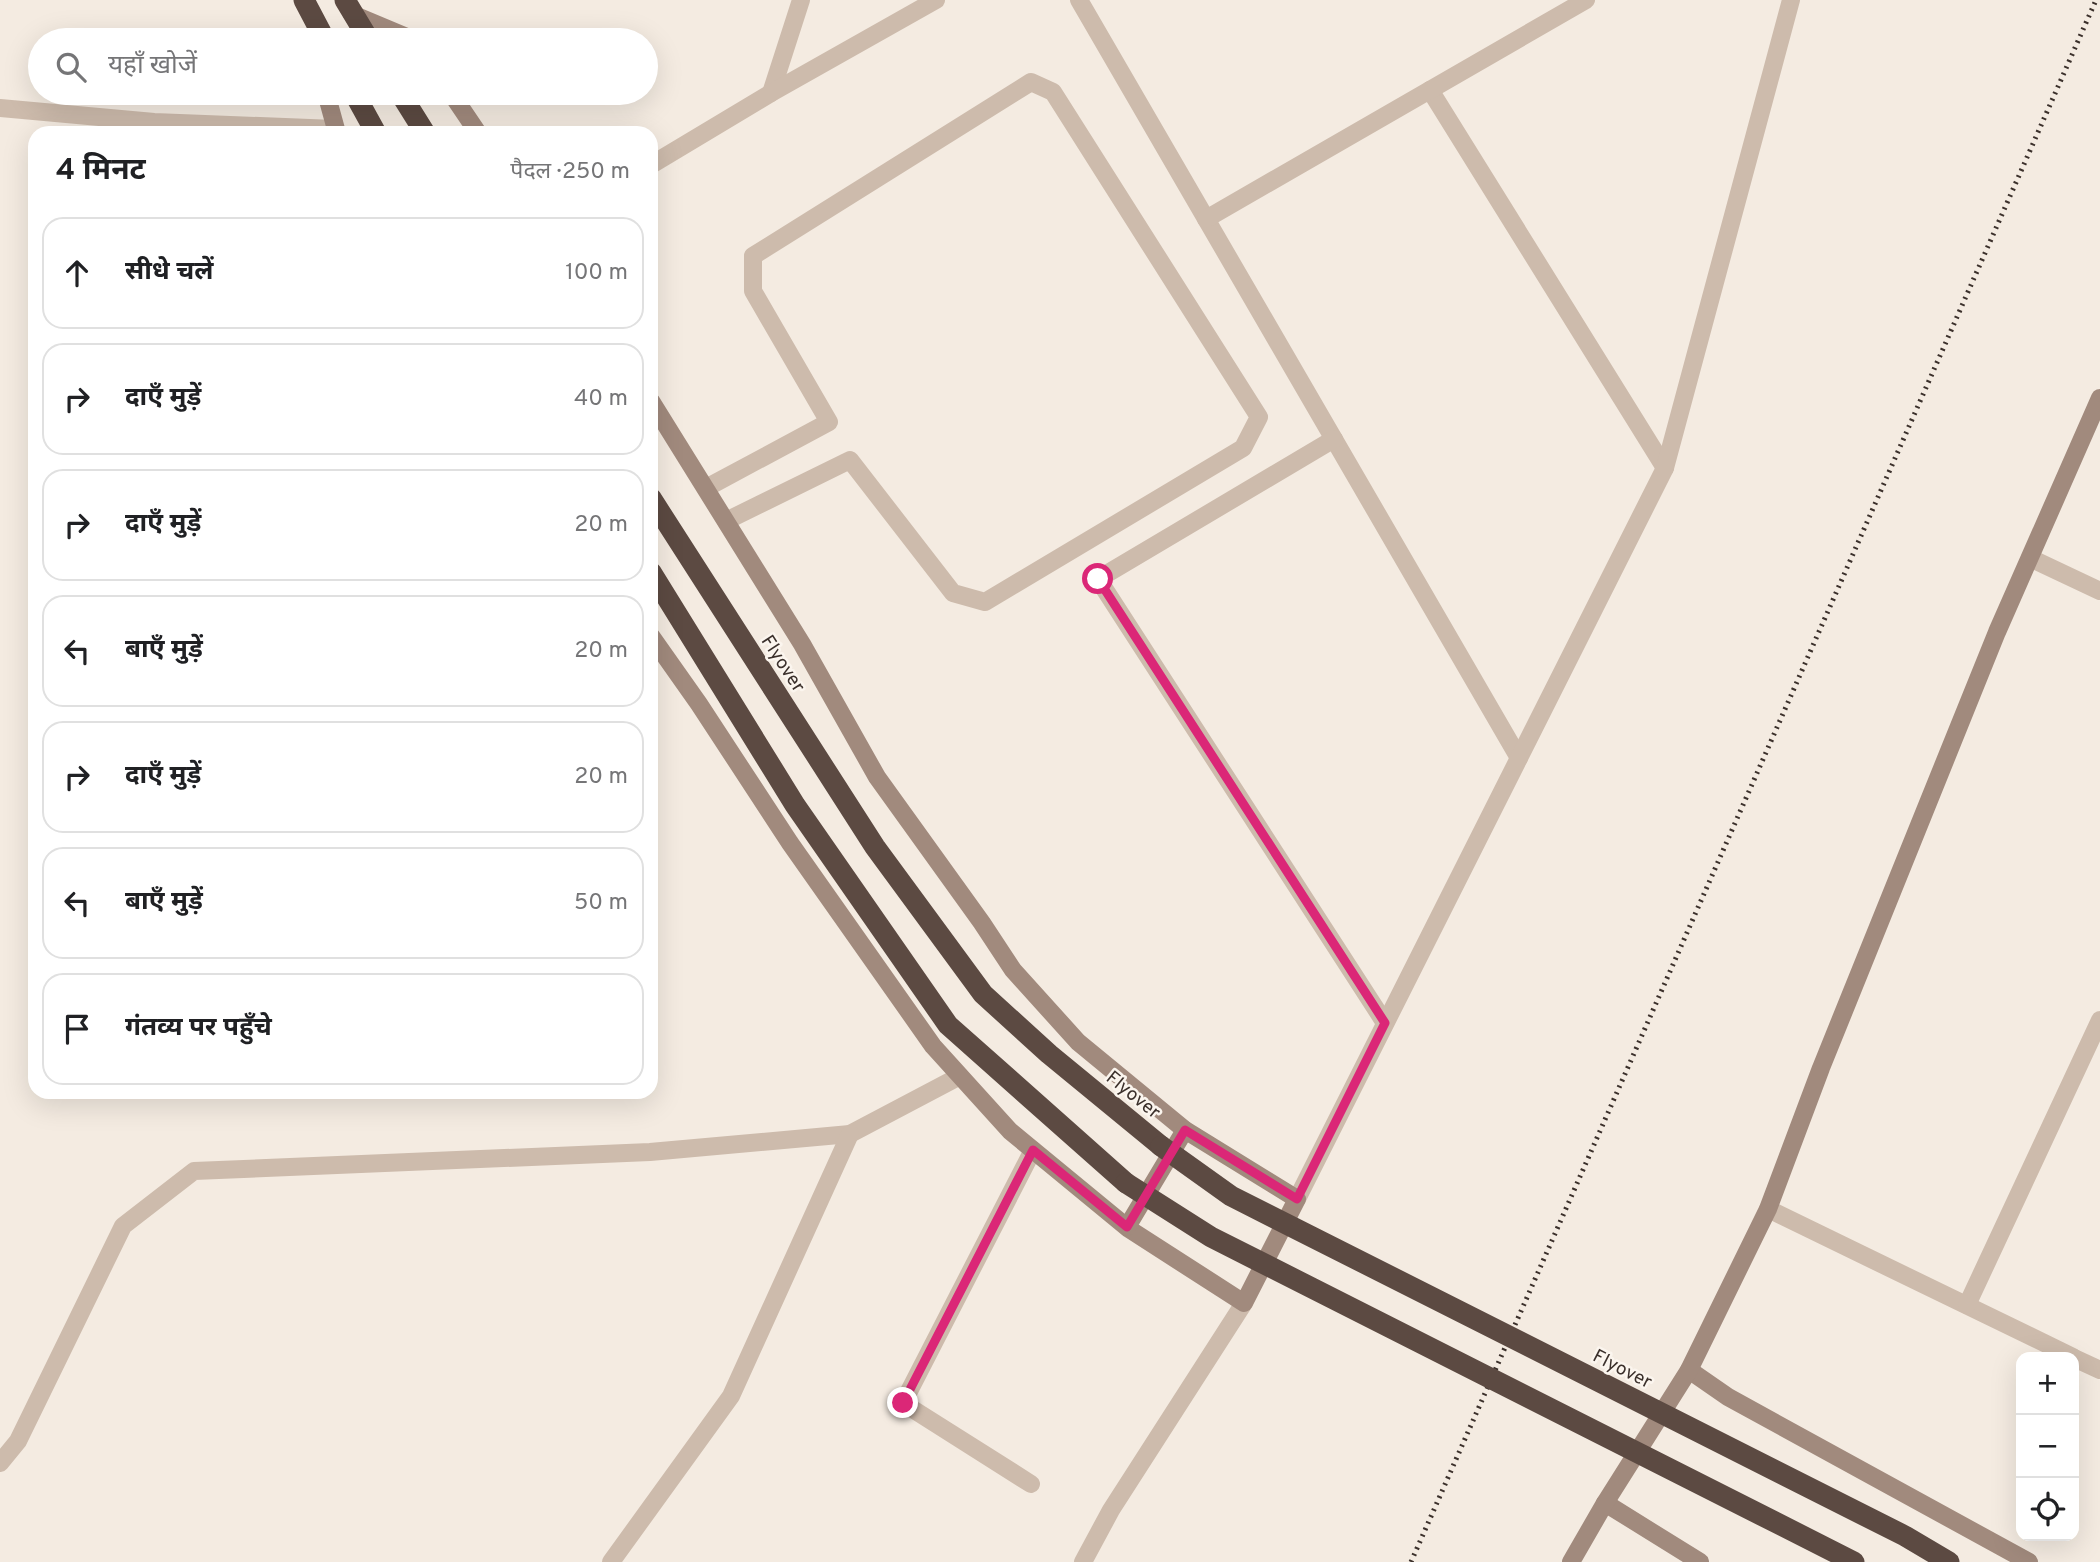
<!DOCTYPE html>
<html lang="hi">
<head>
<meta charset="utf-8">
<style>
  body { margin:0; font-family:Overpass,"Noto Sans Devanagari",sans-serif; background:#f6f6f6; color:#202124 }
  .controls { position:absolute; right:21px; bottom:21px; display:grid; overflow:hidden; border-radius:14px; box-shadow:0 7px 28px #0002 }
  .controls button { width:63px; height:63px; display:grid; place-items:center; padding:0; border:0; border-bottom:2px solid #e0e0e0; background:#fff; color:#202124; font:35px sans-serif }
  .stop { position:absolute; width:21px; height:21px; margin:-16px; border:5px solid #db2777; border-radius:50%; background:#fff }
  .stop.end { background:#db2777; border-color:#fff; box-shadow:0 2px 7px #0008 }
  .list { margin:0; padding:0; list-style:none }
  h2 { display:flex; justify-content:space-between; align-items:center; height:91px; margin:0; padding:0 28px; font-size:30px }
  h2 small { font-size:23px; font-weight:400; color:#757577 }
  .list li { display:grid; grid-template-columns:46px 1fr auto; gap:21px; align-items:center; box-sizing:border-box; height:112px; margin:0 14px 14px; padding:0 14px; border:2px solid #e0e0e0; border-radius:21px }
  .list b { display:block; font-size:26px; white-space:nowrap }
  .list em { font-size:23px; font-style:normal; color:#757577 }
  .icon { flex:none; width:38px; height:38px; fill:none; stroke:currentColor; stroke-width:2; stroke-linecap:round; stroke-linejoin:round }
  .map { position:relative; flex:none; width:2100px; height:1562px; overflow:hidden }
  .search { position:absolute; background:#fff; box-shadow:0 7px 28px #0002; left:28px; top:28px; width:630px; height:77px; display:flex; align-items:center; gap:18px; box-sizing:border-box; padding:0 24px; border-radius:38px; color:#757577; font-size:26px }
  .panel { position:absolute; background:#fff; box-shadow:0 7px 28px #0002; left:28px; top:126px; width:630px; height:973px; border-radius:21px }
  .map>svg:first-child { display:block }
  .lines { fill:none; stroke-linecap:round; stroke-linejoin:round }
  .lane { stroke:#cdbbac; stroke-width:18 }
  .street { stroke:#cdbbac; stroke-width:18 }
  .secondary { stroke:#a18a7d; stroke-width:18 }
  .highway { stroke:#5c4a42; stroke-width:21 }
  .rail { stroke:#3b302b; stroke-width:5; stroke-dasharray:2 5; stroke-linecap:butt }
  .highway-bridge { stroke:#5c4a42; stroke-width:21 }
  .route { stroke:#db2777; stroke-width:9 }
  .labels { text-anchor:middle; stroke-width:5; stroke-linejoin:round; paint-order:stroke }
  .street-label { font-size:19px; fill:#3b302b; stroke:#fbf5ee }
</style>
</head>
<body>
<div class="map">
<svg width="2100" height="1562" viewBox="0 0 2100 1562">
  <rect width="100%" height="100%" fill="#f4ebe1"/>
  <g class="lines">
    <path class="lane" d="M1031,1484l-128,-81 130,-253"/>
    <g class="street">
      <path d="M1079,0l440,758"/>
      <path d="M1430,90l235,378"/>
      <path d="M771,93l30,-93"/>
      <path d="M0,108l154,14 181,7"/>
      <path d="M651,165l120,-72 165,-93"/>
      <path d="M1206,219l380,-219"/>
      <path d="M1334,439l-236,140 287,444"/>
      <path d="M706,488l123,-66 -76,-131v-35l278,-174 22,10 206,325 -16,31 -258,154 -32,-9 -103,-133 -124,61"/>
      <path d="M2030,558l70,33"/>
      <path d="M1297,1199l368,-731 126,-468"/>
      <path d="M1768,1209l305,148"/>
      <path d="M1967,1305l133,-285"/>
      <path d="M2074,1358l26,12"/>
      <path d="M0,1463l18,-22 105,-215 71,-55 456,-19 200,-18 110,-58"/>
      <path d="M611,1562l120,-166 119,-262"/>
      <path d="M1083,1562l28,-52 133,-207"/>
    </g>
    <g class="secondary">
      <path d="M352,14l62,26"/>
      <path d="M326,93l11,40"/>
      <path d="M451,93l27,40"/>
      <path d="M651,401l151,243 75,133 105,146 31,47 65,72 107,88 112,69 -53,104 -115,-74 -96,-79 -23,-19 -77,-85 -143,-203 -91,-139 -48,-68"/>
      <path d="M1127,1227l58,-97"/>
      <path d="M1689,1370l39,27 301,165"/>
      <path d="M1605,1503l95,59"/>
      <path d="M1571,1562l34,-59 84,-133 79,-161 53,-141 176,-436 103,-234"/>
    </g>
    <g class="highway">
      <path d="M304,0l21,40"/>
      <path d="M345,0l24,40"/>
      <path d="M354,93l22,40"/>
      <path d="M400,93l25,40"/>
      <path d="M651,498l224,349 108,147 66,60 112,92"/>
      <path d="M651,572l144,233 153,220 178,158"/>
    </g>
    <path class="rail" d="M1411,1562l685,-1562"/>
    <g class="highway-bridge">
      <path d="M1161,1146l70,50 674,340 44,26"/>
      <path d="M1126,1183l85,54 643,325"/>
    </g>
  </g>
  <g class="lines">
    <path class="route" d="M903,1403l130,-253 94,77 58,-97 112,69 88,-176 -287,-444"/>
  </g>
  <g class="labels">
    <g class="street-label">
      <text transform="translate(784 663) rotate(57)" y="7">Flyover</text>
      <text transform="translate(1134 1094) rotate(39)" y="7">Flyover</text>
      <text transform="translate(1623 1368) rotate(27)" y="7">Flyover</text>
    </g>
  </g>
</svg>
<div class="controls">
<button>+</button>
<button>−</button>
<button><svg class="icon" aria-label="locate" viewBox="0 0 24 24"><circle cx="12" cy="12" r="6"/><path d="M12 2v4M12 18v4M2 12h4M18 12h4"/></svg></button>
</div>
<div class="stop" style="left:1098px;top:579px"></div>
<div class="stop end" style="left:903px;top:1403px"></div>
<div class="search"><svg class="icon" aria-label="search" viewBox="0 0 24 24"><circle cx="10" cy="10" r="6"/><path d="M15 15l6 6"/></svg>यहाँ खोजें</div>
<section class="panel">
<h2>4 मिनट<small>पैदल · 250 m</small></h2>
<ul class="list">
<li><svg class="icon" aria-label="ahead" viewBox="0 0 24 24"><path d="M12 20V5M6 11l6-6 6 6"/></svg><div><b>सीधे चलें</b></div><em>100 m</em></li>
<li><svg class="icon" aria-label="right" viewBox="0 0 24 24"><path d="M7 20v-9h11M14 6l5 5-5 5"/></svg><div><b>दाएँ मुड़ें</b></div><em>40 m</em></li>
<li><svg class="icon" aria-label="right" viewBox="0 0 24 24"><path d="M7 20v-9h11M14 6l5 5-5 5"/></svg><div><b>दाएँ मुड़ें</b></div><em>20 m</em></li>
<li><svg class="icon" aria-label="left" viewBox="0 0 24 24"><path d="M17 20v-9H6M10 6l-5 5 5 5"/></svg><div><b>बाएँ मुड़ें</b></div><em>20 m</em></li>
<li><svg class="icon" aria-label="right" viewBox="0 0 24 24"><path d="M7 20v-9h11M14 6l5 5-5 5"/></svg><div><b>दाएँ मुड़ें</b></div><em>20 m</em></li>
<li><svg class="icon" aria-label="left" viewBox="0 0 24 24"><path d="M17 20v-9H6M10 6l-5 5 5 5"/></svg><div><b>बाएँ मुड़ें</b></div><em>50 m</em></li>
<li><svg class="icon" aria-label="arrive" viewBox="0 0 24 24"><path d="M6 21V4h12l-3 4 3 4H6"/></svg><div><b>गंतव्य पर पहुँचे</b></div></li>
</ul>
</section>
</div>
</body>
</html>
